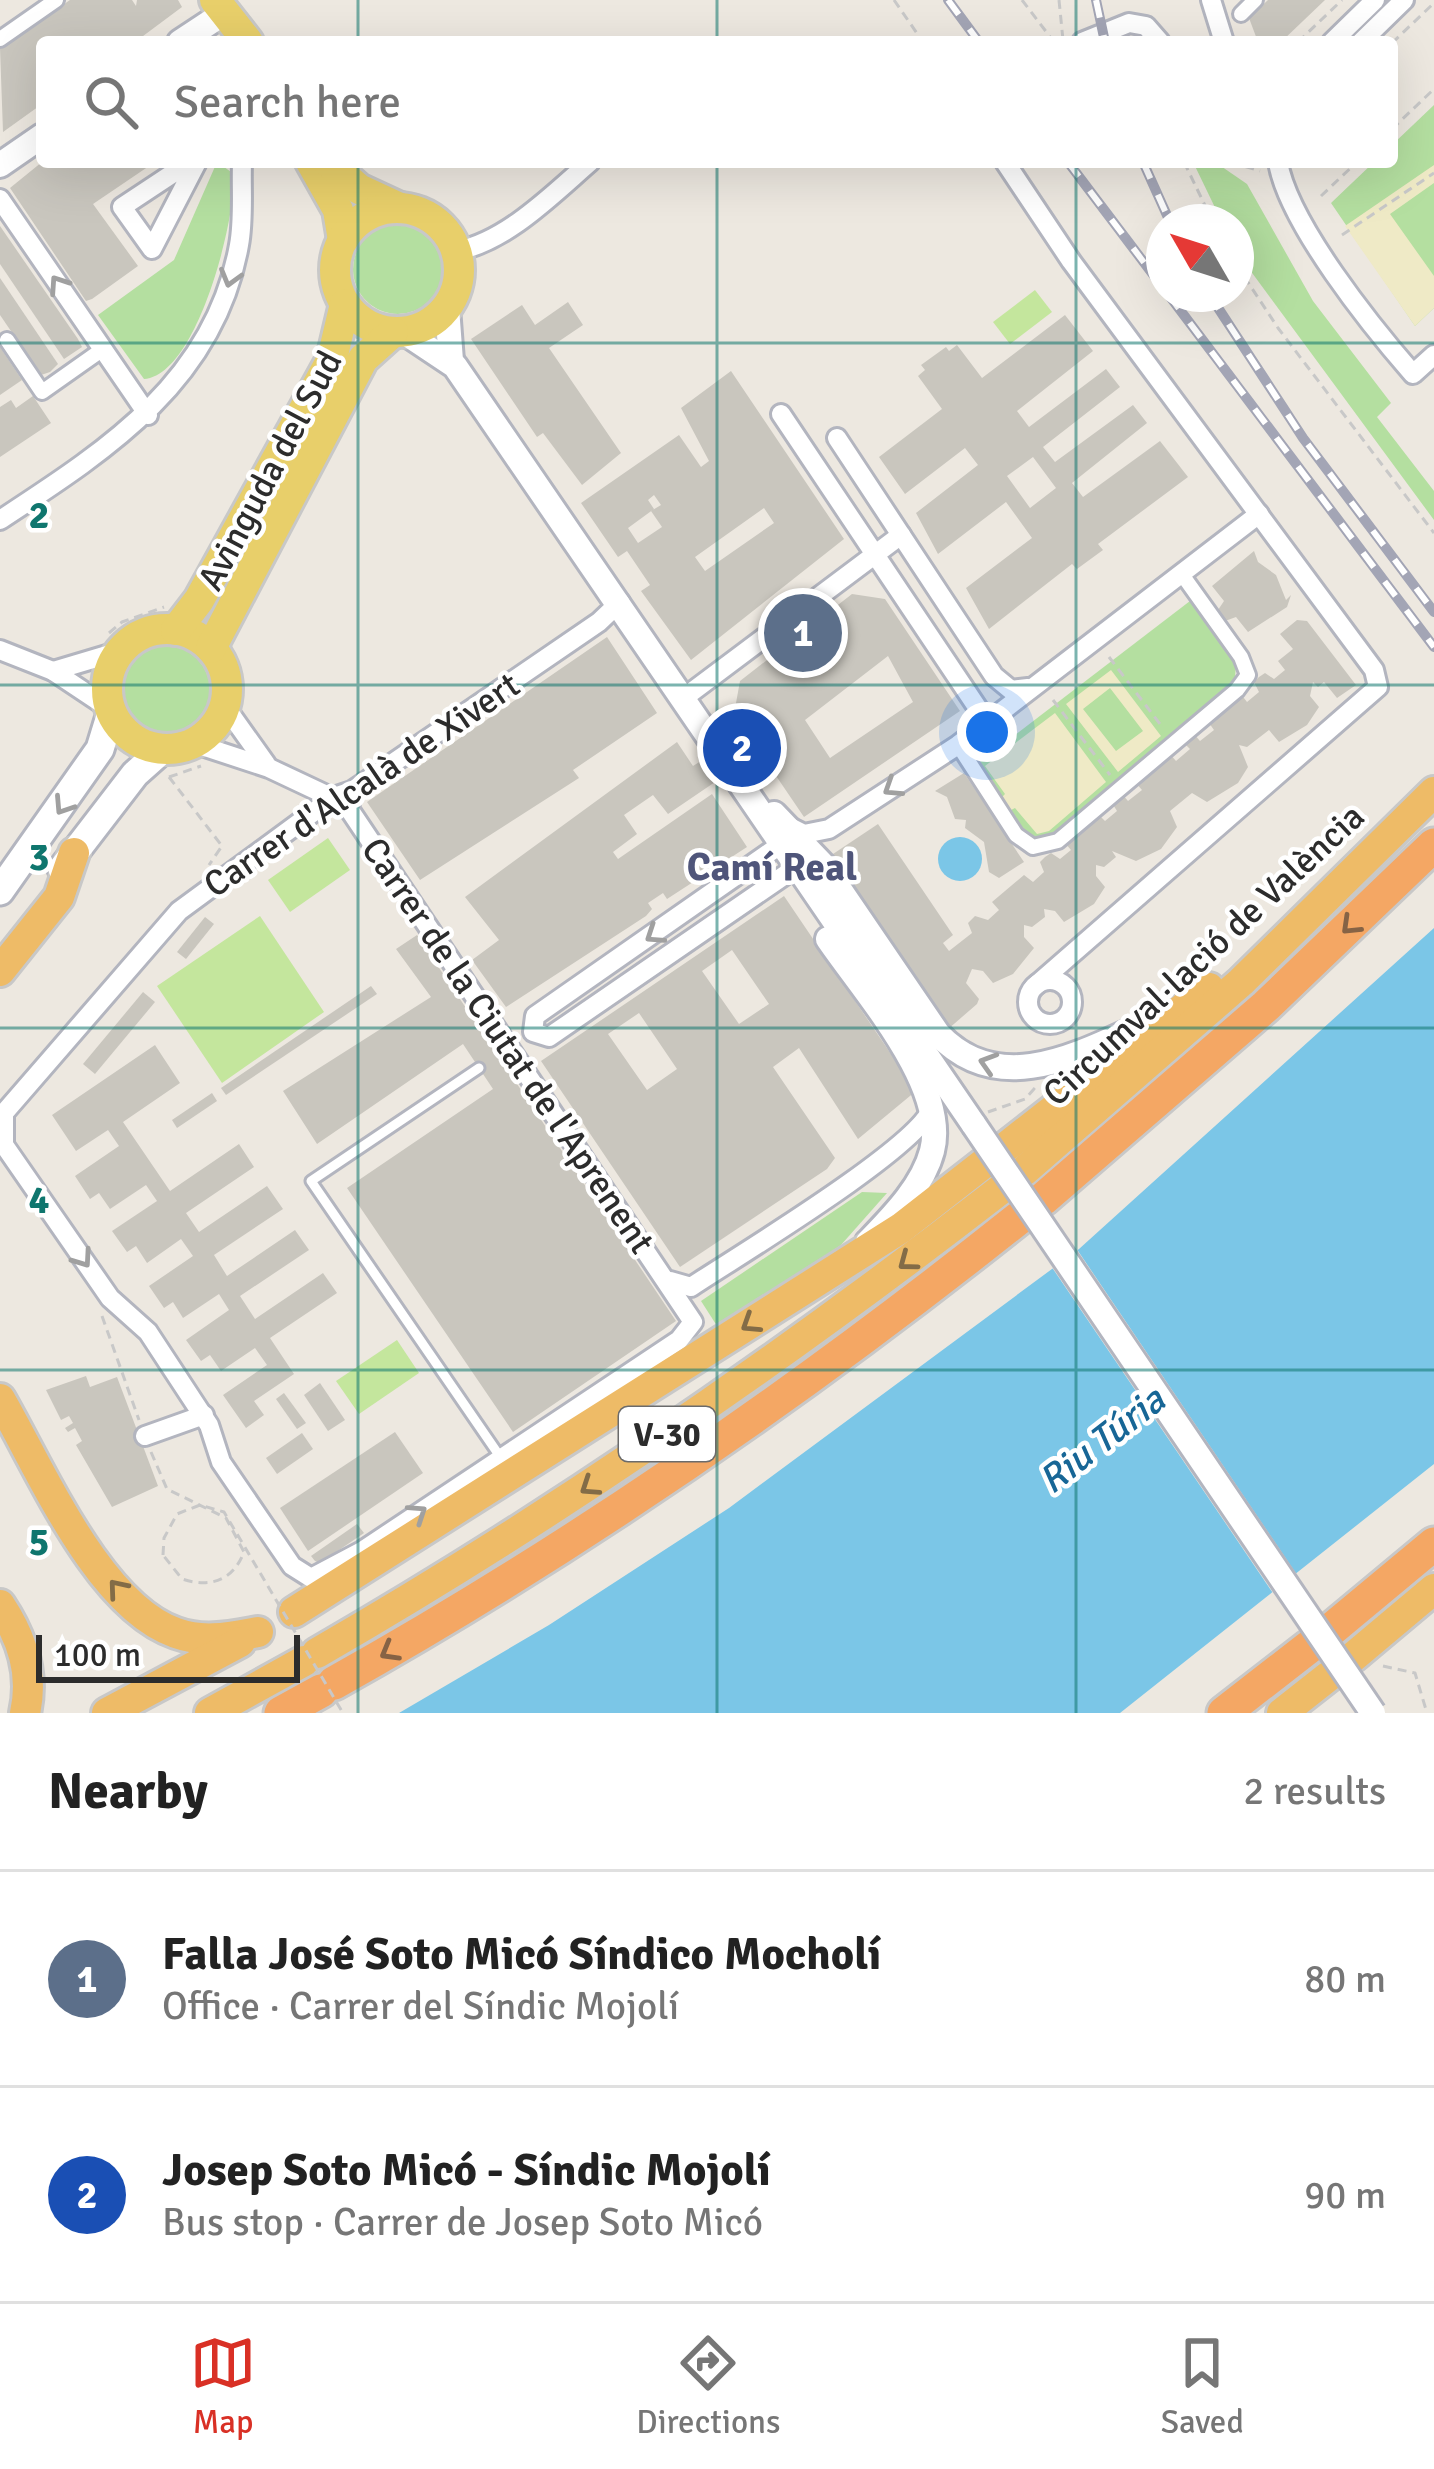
<!DOCTYPE html>
<html lang="en">
<head>
<meta charset="utf-8">
<style>
  body { margin:0; font-family:Signika,sans-serif; background:#f2f2f2; color:#222 }
  .compass { position:absolute; left:1146px; top:204px; width:108px; height:108px; border-radius:50%; background:#fff; box-shadow:0 12px 48px #0002; rotate:309deg }
  .scale { position:absolute; left:36px; bottom:30px; width:264px; box-sizing:border-box; padding-left:12px; border:6px solid #2c2c2c; border-top:0; font-size:33px; line-height:42px; white-space:nowrap; color:#2c2c2c; -webkit-text-stroke:9px #fff; paint-order:stroke }
  .you { position:absolute; left:987px; top:732px; width:42px; height:42px; margin:-30px; border:9px solid #fff; border-radius:50%; background:#1a73e8; box-shadow:0 0 0 18px #1a73e833 }
  .badge { display:grid; place-items:center; width:78px; height:78px; border-radius:50%; background:#d93025; color:#fff; font-size:39px; font-weight:700 }
  .pin { position:absolute; translate:-50% -50%; border:6px solid #fff; box-shadow:0 3px 12px #0006 }
  .list { margin:0; padding:0; list-style:none }
  h2 { display:flex; justify-content:space-between; align-items:center; height:156px; margin:0; padding:0 48px; font-size:51px }
  h2 small { font-size:39px; font-weight:400; color:#767676 }
  .list li { display:grid; grid-template-columns:78px 1fr auto; gap:36px; align-items:center; box-sizing:border-box; height:216px; padding:0 48px; border-top:3px solid #e0e0e0 }
  .list b { display:block; font-size:45px; white-space:nowrap }
  .list p { margin:0; font-size:39px; white-space:nowrap; color:#767676 }
  .list em { font-size:39px; font-style:normal; color:#767676 }
  .icon { flex:none; width:66px; height:66px; fill:none; stroke:currentColor; stroke-width:2; stroke-linecap:round; stroke-linejoin:round }
  .map { position:relative; flex:none; width:1434px; height:1713px; overflow:hidden }
  .search { position:absolute; background:#fff; box-shadow:0 12px 48px #0002; left:36px; right:36px; top:36px; height:132px; display:flex; align-items:center; gap:30px; box-sizing:border-box; padding:0 42px; border-radius:12px; color:#767676; font-size:45px }
  .sheet { height:588px; background:#fff }
  nav { display:flex; justify-content:space-around; align-items:center; box-sizing:border-box; height:168px; border-top:3px solid #e0e0e0; background:#fff; font-size:33px; color:#767676 }
  nav a { display:grid; justify-items:center; gap:6px }
  nav .on { color:#d93025 }
  .map>svg:first-child { display:block }
  .green { fill:#b4dfa0 }
  .sand { fill:#efeac6; fill-rule:evenodd }
  .pitch { fill:#c4e69d }
  .water { fill:#7bc6e7 }
  .pier { fill:#ede8e0 }
  .building { fill:#c9c6be; fill-rule:evenodd }
  .lines { fill:none; stroke-linecap:round; stroke-linejoin:round }
  .service-casing { stroke:#b3b5bf; stroke-width:15 }
  .pedestrian-casing { stroke:#b3b5bf; stroke-width:20 }
  .minor-casing { stroke:#b3b5bf; stroke-width:24 }
  .tertiary-casing { stroke:#b3b5bf; stroke-width:30 }
  .secondary-casing { stroke:#b3b5bf; stroke-width:33 }
  .primary-casing { stroke:#c8c8c8; stroke-width:36 }
  .trunk-casing { stroke:#c8c8c8; stroke-width:36 }
  .motorway-casing { stroke:#c8c8c8; stroke-width:39 }
  .path { stroke:#c8c8c8; stroke-width:3; stroke-dasharray:9 6; stroke-linecap:butt }
  .service { stroke:#fff; stroke-width:9 }
  .pedestrian { stroke:#fff; stroke-width:14 }
  .minor { stroke:#fff; stroke-width:18 }
  .tertiary { stroke:#fff; stroke-width:24 }
  .secondary { stroke:#fff; stroke-width:27 }
  .primary { stroke:#e8cf6a; stroke-width:30 }
  .trunk { stroke:#eebb67; stroke-width:30 }
  .motorway { stroke:#f4a764; stroke-width:33 }
  .rail-casing { stroke:#a3a5b5; stroke-width:10 }
  .rail { stroke:#fff; stroke-width:6; stroke-dasharray:18; stroke-linecap:butt }
  .tertiary-bridge-casing { stroke:#b3b5bf; stroke-width:30; stroke-linecap:butt }
  .path-bridge { stroke:#c8c8c8; stroke-width:3; stroke-dasharray:9 6; stroke-linecap:butt }
  .tertiary-bridge { stroke:#fff; stroke-width:24 }
  .oneway { stroke:#a0a0a0 }
  .oneway2 { stroke:#866345 }
  .oneway3 { stroke:#836c47 }
  .grid { fill:none; stroke:#0f766e; stroke-width:3; stroke-opacity:0.55 }
  .labels { text-anchor:middle; stroke-width:9; stroke-linejoin:round; paint-order:stroke }
  .shield { fill:#fff; stroke:#6b6b6b; stroke-width:3 }
  .shield-label { font-size:33px; font-weight:bold; fill:#2c2c2c }
  .street-label { font-size:36px; fill:#2c2c2c; stroke:#fff }
  .neighbourhood-label { font-size:39px; font-weight:bold; fill:#4f557a; stroke:#fff }
  .water-label { font-size:39px; font-style:italic; fill:#176696; stroke:#fff }
  .grid-label { font-size:39px; text-anchor:middle; font-weight:bold; fill:#0f766e; stroke:#fff; stroke-width:9; stroke-linejoin:round; paint-order:stroke }
</style>
</head>
<body>
<div class="map">
<svg width="1434" height="1713" viewBox="0 0 1434 1713">
  <rect width="100%" height="100%" fill="#ede8e0"/>
  <g class="green">
    <path d="M1434,105v203l-19,18 -84,-123 43,-41h18v-17z"/>
    <path d="M217,162l17,12c2,45 -37,202 -90,205l-46,-64 76,-55z"/>
    <path d="M1193,162h22l32,22 66,117 78,102 -14,14 57,74v29l-187,-254 -11,-18v-26h-14z"/>
    <circle cx="398" cy="269" r="45"/>
    <path d="M1190,601l46,62 -1,16 -182,157 -25,1 -51,-73z"/>
    <circle cx="166" cy="690" r="44"/>
    <path d="M862,1192l25,1 -46,52 -122,84 -18,-28z"/>
  </g>
  <g class="sand">
    <path d="M1434,165v18l-44,31 44,62v32l-19,18 -70,-100z"/>
    <path d="M1111,670l50,66 -43,36 -52,-68zM1110,688l33,43 -27,20 -33,-42z"/>
    <path d="M1055,713l51,69 -57,49 -12,3 -22,-26 -6,3 -9,-12 5,-5 -20,-28z"/>
  </g>
  <g class="pitch">
    <path d="M1035,290l17,22 -42,32 -17,-22z"/>
    <path d="M328,838l22,32 -60,42 -22,-32z"/>
    <path d="M260,916l64,96 -102,71 -65,-97z"/>
    <path d="M397,1340l22,33 -60,41 -23,-33z"/>
  </g>
  <g class="water">
    <circle cx="960" cy="859" r="22"/>
    <path d="M1434,928v536l-314,249h-721l150,-88 180,-117 350,-259z"/>
  </g>
  <path class="pier" d="M1074,1245l227,336 -24,18 -228,-336z"/>
  <g class="building">
    <path d="M70,0h62l4,6 1,-6h41l4,7 -47,35h-93v62l-39,28 -3,-84z"/>
    <path d="M1268,0h57l-44,42h-23l-9,-24z"/>
    <path d="M42,162h113l-62,42 45,62 -46,33 -6,2 -76,-113z"/>
    <path d="M0,226l78,113 4,8 -18,12 -64,-95z"/>
    <path d="M0,278l58,86 -8,8 -9,3 -41,-60z"/>
    <path d="M568,302l15,23 -34,23 72,105 -39,32 -39,-52 -6,4 -66,-98 51,-34 13,20z"/>
    <path d="M1065,315l28,36 -76,60 12,16 77,-58 14,18 -77,60 12,15 78,-57 14,18 -75,60 11,14 77,-56 28,36 -90,67 5,6 -26,19 -5,-5 -83,65 -23,-41 66,-50 -26,-36 -68,52 -22,-41 62,-48 -13,-17 -60,46 -26,-37 63,-48 -24,-33 7,-6 -4,-5 25,-18 3,4 8,-6 25,33zM1033,457l23,31 -26,20 -23,-32z"/>
    <path d="M0,347l22,33 -22,15z"/>
    <path d="M731,371l113,168 -153,121 -50,-69 9,-6 -23,-34 -9,6 -37,-54 98,-68 22,32 8,-6 -28,-53zM654,495l7,10 -10,6 11,16 -24,16 -10,-15 26,-19 -6,-9zM764,508l10,15 -69,48 -10,-14z"/>
    <path d="M33,396l18,27 -51,34v-50l11,-7 5,8z"/>
    <path d="M1254,551l4,11 18,13 10,25 5,-5 -4,12 -39,25 -12,-15 -11,4 -4,-5 -3,-6 6,-9 -12,-15z"/>
    <path d="M852,594l33,5 75,112 -156,106 -70,-103 6,-33zM888,656l25,46 -83,56 -25,-38z"/>
    <path d="M1297,620l10,1 49,64 -19,13 -13,-16 -6,5 -5,-5 -3,14 9,11 -12,18 -28,17 -10,-12 -22,17 -8,-2 9,22 -10,16 -31,19 -15,-9 -22,18 7,16 -16,22 -25,12 -24,-10 4,6 -12,10 -8,-2v11l9,11 -11,17 -30,18 -9,-11 -11,-2 1,8 -13,10 -8,-2v12l10,11 -21,26 -20,9 -10,-12 -11,-2 -6,14 13,16 -2,5 -30,26 -117,-174 48,-32 75,111 -10,8 6,8 23,-18 -4,-10 7,-7 13,4 11,-10 -7,-8 32,-27 9,7 11,-10 -4,-10 5,-5 6,-4 9,6 11,-9 -6,-7 34,-28 6,6 12,-10 -5,-8 10,-9 6,7 14,-11 -7,-8 19,-17 15,-12 7,8 14,-12 -7,-7 10,-9 7,8 14,-11 -5,-7 25,-25 6,-5 7,9 12,-10 -5,-10 5,-5 6,-4 9,6 11,-9 -7,-9 15,-12 -13,-15z"/>
    <path d="M607,637l50,76 -84,57 6,8 -159,102 -53,-78z"/>
    <path d="M677,742l16,24 11,-7 14,21 -50,34 -15,-19 -29,20 13,19 -24,18 5,7 94,-65 35,53 -80,52 -4,-6 -15,10 4,6 -6,7 -140,91 -34,-47 27,-20 -34,-43z"/>
    <path d="M964,773l60,89 -25,16 -10,-6 -5,-30 -19,-14 1,-8 -11,-1 -8,-22 -12,-6z"/>
    <path d="M784,896l132,195 -58,48 -59,-91 -26,19 62,91 -8,11 -147,98 -139,-206zM732,950l37,54 -30,20 -37,-53zM639,1013l38,56 -30,21 -39,-56z"/>
    <path d="M205,917l9,7 -28,35 -9,-7z"/>
    <path d="M417,935l259,386 -163,111 -166,-244 146,-99 -30,-45 -146,100 -34,-53 148,-94 -35,-48z"/>
    <path d="M371,986l6,8 -151,101 -5,-7z"/>
    <path d="M143,992l12,10 -60,72 -12,-10z"/>
    <path d="M155,1045l25,38 -57,39 47,69 69,-47 15,23 -68,46 13,19 68,-46 16,23 -69,46 13,21 68,-46 14,20 -69,46 15,23 68,-46 14,20 -67,45 24,36 -40,27 10,14 -18,13 -23,-33 44,-30 -12,-17 -34,23 -11,-16 -9,6 -15,-21 43,-30 -10,-16 -36,24 -10,-16 -9,6 -15,-22 44,-30 -12,-17 -34,24 -11,-17 -9,6 -15,-21 45,-30 -11,-16 -36,24 -11,-16 -9,6 -15,-23 44,-30 -11,-16 -32,21 -24,-36z"/>
    <path d="M212,1093l5,8 -40,27 -5,-8z"/>
    <path d="M86,1376l4,11 27,-10 41,109 -46,21 -36,-62 6,-4 -7,-13 -7,4 -3,-4 8,-5 -4,-7 -8,4 -15,-30z"/>
    <path d="M320,1383l25,37 -17,11 -24,-36z"/>
    <path d="M284,1393l22,30 -9,6 -21,-30z"/>
    <path d="M395,1432l28,41 -115,78 -28,-43z"/>
    <path d="M302,1433l11,16 -36,25 -11,-16z"/>
    <path d="M357,1524l7,9 -44,30 -5,-2 -4,-5z"/>
  </g>
  <g class="lines">
    <defs>
      <path id="service" d="M479,1068l-168,113 190,277"/>
      <g id="pedestrian">
        <path d="M1241,14l14,-14"/>
        <path d="M0,39l56,-39"/>
        <path d="M7,340l35,52 61,-43"/>
        <path d="M958,745l58,90 17,12 25,-6 179,-151 11,-15 -7,-18 -60,-84"/>
      </g>
      <g id="minor">
        <path d="M1211,0l13,42"/>
        <path d="M1082,42l47,-19 17,3 14,16"/>
        <path d="M1332,42l43,-42"/>
        <path d="M1361,42l43,-42"/>
        <path d="M190,162l-68,45 30,42 45,-87"/>
        <path d="M1005,162l66,99 303,409 4,17 -344,300"/>
        <path d="M1278,162c10,61 94,165 135,212l21,-19"/>
        <path d="M0,199l148,216"/>
        <path d="M457,251c50,-10 95,-56 133,-89"/>
        <path d="M781,414l206,308"/>
        <path d="M837,438l157,238 17,14 17,-2"/>
        <path d="M0,520c107,-70 215,-139 239,-275 5,-27 2,-56 3,-83"/>
        <path d="M0,650l53,21 57,38"/>
        <path d="M53,671l67,-20"/>
        <path d="M685,697l216,-162"/>
        <path d="M224,705l42,59"/>
        <path d="M193,743l76,25 70,33"/>
        <path d="M352,791l-3,18 344,513 -14,18 -317,211 -51,27 -19,-12 -71,-104 -12,-37 -61,-93 -38,-34 -106,-153v-32l175,-202 155,-114 18,-6 247,-169 21,-20"/>
        <path d="M790,827l14,7 25,-5 129,-84 301,-231"/>
        <path d="M783,843l-248,173 -2,16 16,5 249,-171"/>
        <circle cx="1050" cy="1002" r="22"/>
        <path d="M670,1281l21,6c45,-30 225,-138 241,-179"/>
        <path d="M145,1436l59,-21"/>
      </g>
      <g id="tertiary">
        <path d="M180,42l44,-29"/>
        <path d="M0,165l42,-29"/>
        <path d="M447,308l4,53"/>
        <path d="M404,332l51,34 519,759"/>
        <path d="M774,814l49,51 115,169c65,69 151,14 221,-16"/>
        <path d="M828,939c36,53 121,147 104,212 -9,35 -40,66 -64,91"/>
      </g>
      <g id="secondary">
        <path d="M62,869l73,-95 28,-25"/>
        <path d="M0,891l100,-142 11,-36"/>
      </g>
      <g id="primary">
        <path d="M215,0l33,42"/>
        <path d="M311,162l27,48 5,30"/>
        <path d="M328,162l31,27 41,19"/>
        <circle cx="397" cy="270" r="62"/>
        <circle cx="167" cy="689" r="60"/>
        <path d="M176,630l23,-30 133,-241 13,-55"/>
        <path d="M211,648l152,-289 30,-27"/>
      </g>
      <g id="trunk">
        <path d="M0,971l59,-74 15,-44"/>
        <path d="M1007,1146l202,-158"/>
        <path d="M1024,1171l217,-189 193,-190"/>
        <path d="M0,1399c40,69 98,207 176,234 28,10 54,4 82,-1"/>
        <path d="M0,1605c22,33 34,68 25,108"/>
        <path d="M294,1612l607,-384 82,-64"/>
        <path d="M317,1653c239,-138 465,-294 683,-463"/>
        <path d="M1353,1657l81,-68"/>
        <path d="M107,1713l133,-71"/>
        <path d="M210,1713l94,-52"/>
        <path d="M1282,1713l47,-37"/>
      </g>
      <g id="motorway">
        <path d="M1043,1199l223,-193 168,-161"/>
        <path d="M1333,1628l101,-84"/>
        <path d="M334,1683c241,-135 469,-293 685,-465"/>
        <path d="M281,1713l40,-22"/>
        <path d="M1224,1713l85,-66"/>
      </g>
    </defs>
    <use href="#service" class="service-casing"/>
    <use href="#pedestrian" class="pedestrian-casing"/>
    <use href="#minor" class="minor-casing"/>
    <use href="#tertiary" class="tertiary-casing"/>
    <use href="#secondary" class="secondary-casing"/>
    <use href="#primary" class="primary-casing"/>
    <use href="#trunk" class="trunk-casing"/>
    <use href="#motorway" class="motorway-casing"/>
    <g class="path">
      <path d="M894,0l29,42"/>
      <path d="M1022,0l32,42"/>
      <path d="M1059,0l4,40"/>
      <path d="M1298,42l44,-42"/>
      <path d="M1392,43l42,-40"/>
      <path d="M1392,129l42,-40"/>
      <path d="M1184,162l29,60"/>
      <path d="M1231,162l29,9"/>
      <path d="M1321,196l36,-34"/>
      <path d="M1342,235l92,-62"/>
      <path d="M1236,264l42,64 156,205"/>
      <path d="M109,633l13,-11 42,-15"/>
      <path d="M114,634l45,-21"/>
      <path d="M234,656l6,37"/>
      <path d="M1109,657l54,71"/>
      <path d="M1053,700l57,75"/>
      <path d="M169,777l53,69 -13,19"/>
      <path d="M169,777l32,-11"/>
      <path d="M988,1112l37,-13 9,-10 -5,-1"/>
      <path d="M102,1316l37,104"/>
      <path d="M151,1452l16,37 59,29 18,34c-11,29 -34,36 -62,27l-19,-24"/>
      <path d="M1383,1666l32,7 12,40"/>
    </g>
    <use href="#service" class="service"/>
    <use href="#pedestrian" class="pedestrian"/>
    <use href="#minor" class="minor"/>
    <use href="#tertiary" class="tertiary"/>
    <use href="#secondary" class="secondary"/>
    <use href="#primary" class="primary"/>
    <use href="#trunk" class="trunk"/>
    <use href="#motorway" class="motorway"/>
    <defs>
      <g id="rail">
        <path d="M948,0l31,42"/>
        <path d="M1096,0l9,42"/>
        <path d="M1068,162l96,127"/>
        <path d="M1143,162l27,60"/>
        <path d="M1168,294l266,353"/>
        <path d="M1209,294l94,144 131,174"/>
      </g>
    </defs>
    <use href="#rail" class="rail-casing"/>
    <use href="#rail" class="rail"/>
    <defs>
      <path id="tertiary-bridge" d="M974,1125l399,588"/>
    </defs>
    <use href="#tertiary-bridge" class="tertiary-bridge-casing"/>
    <path class="path-bridge" d="M163,1555l1,-17 13,-24 23,-9 24,7 119,201"/>
    <use href="#tertiary-bridge" class="tertiary-bridge"/>
  </g>
  <defs><path id="oneway-chevron" d="M-2-3.5L2.5 0L-2 3.5" fill="none" stroke-width="1.6" stroke-linecap="round" stroke-linejoin="round" transform="scale(3)"/></defs>
  <g class="oneway">
    <use href="#oneway-chevron" transform="translate(230 278) rotate(106)"/>
    <use href="#oneway-chevron" transform="translate(58 284) rotate(-124)"/>
    <use href="#oneway-chevron" transform="translate(892 788) rotate(147)"/>
    <use href="#oneway-chevron" transform="translate(63 806) rotate(123)"/>
    <use href="#oneway-chevron" transform="translate(654 935) rotate(146)"/>
    <use href="#oneway-chevron" transform="translate(988 1063) rotate(-163)"/>
    <use href="#oneway-chevron" transform="translate(83 1259) rotate(55)"/>
    <use href="#oneway-chevron" transform="translate(418 1513) rotate(-34)"/>
  </g>
  <g class="oneway2">
    <use href="#oneway-chevron" transform="translate(1350 926) rotate(136)"/>
    <use href="#oneway-chevron" transform="translate(389 1652) rotate(150)"/>
  </g>
  <g class="oneway3">
    <use href="#oneway-chevron" transform="translate(907 1262) rotate(143)"/>
    <use href="#oneway-chevron" transform="translate(750 1324) rotate(147)"/>
    <use href="#oneway-chevron" transform="translate(589 1487) rotate(146)"/>
    <use href="#oneway-chevron" transform="translate(117 1588) rotate(-130)"/>
  </g>
  <path class="grid" d="M358,0v42M717,0v42M1076,0v42M358,162v1551M717,162v1551M1076,162v1551M0,343h1434M0,685h1434M0,1028h1434M0,1370h1434"/>
  <g class="labels">
    <rect class="shield" x="619" y="1407" width="96" height="54" rx="9"/>
    <g class="shield-label">
      <text x="667" y="1446">V-30</text>
    </g>
    <g class="street-label">
      <text transform="translate(269 470) rotate(-62)" y="13">Avinguda del Sud</text>
      <text transform="translate(361 784) rotate(-34)" y="13">Carrer d'Alcalà de Xivert</text>
      <text transform="translate(1203 954) rotate(-43)" y="13">Circumval·lació de València</text>
      <text transform="translate(509 1045) rotate(56)" y="13">Carrer de la Ciutat de l'Aprenent</text>
    </g>
    <g class="neighbourhood-label">
      <text x="772" y="880">Camí Real</text>
    </g>
    <g class="water-label">
      <text transform="translate(1101 1439) rotate(-38)" y="14">Riu Túria</text>
    </g>
  </g>
  <g class="grid-label">
    <text x="39" y="528">2</text>
    <text x="39" y="870">3</text>
    <text x="39" y="1213">4</text>
    <text x="39" y="1555">5</text>
  </g>
</svg>
<svg class="compass" viewBox="-18 -18 36 36"><path d="M0-13l5 13h-10z" fill="#e53935"/><path d="M0 13l5-13h-10z" fill="#767676"/></svg>
<div class="scale">100 m</div>
<div class="you"></div>
<div class="pin badge" style="left:803px;top:633px;background:#5c6f8a">1</div>
<div class="pin badge" style="left:742px;top:748px;background:#1a4fb4">2</div>
<div class="search"><svg class="icon" aria-label="search" viewBox="0 0 24 24"><circle cx="10" cy="10" r="6"/><path d="M15 15l6 6"/></svg>Search here</div>
</div>
<section class="sheet">
<h2>Nearby<small>2 results</small></h2>
<ul class="list">
<li><span class="badge" style="background:#5c6f8a">1</span><div><b>Falla José Soto Micó Síndico Mocholí</b><p>Office · Carrer del Síndic Mojolí</p></div><em>80 m</em></li>
<li><span class="badge" style="background:#1a4fb4">2</span><div><b>Josep Soto Micó - Síndic Mojolí</b><p>Bus stop · Carrer de Josep Soto Micó</p></div><em>90 m</em></li>
</ul>
</section>
<nav>
<a class="on"><svg class="icon" aria-label="map" viewBox="0 0 24 24"><path d="M3 6l6-2 6 2 6-2v14l-6 2-6-2-6 2zM9 4v14M15 6v14"/></svg>Map</a>
<a><svg class="icon" aria-label="directions" viewBox="0 0 24 24"><path d="M12 3l9 9-9 9-9-9zM9 14v-3h6M13 9l2 2-2 2"/></svg>Directions</a>
<a><svg class="icon" aria-label="saved" viewBox="0 0 24 24"><path d="M7 4h10v16l-5-4-5 4z"/></svg>Saved</a>
</nav>
</body>
</html>
